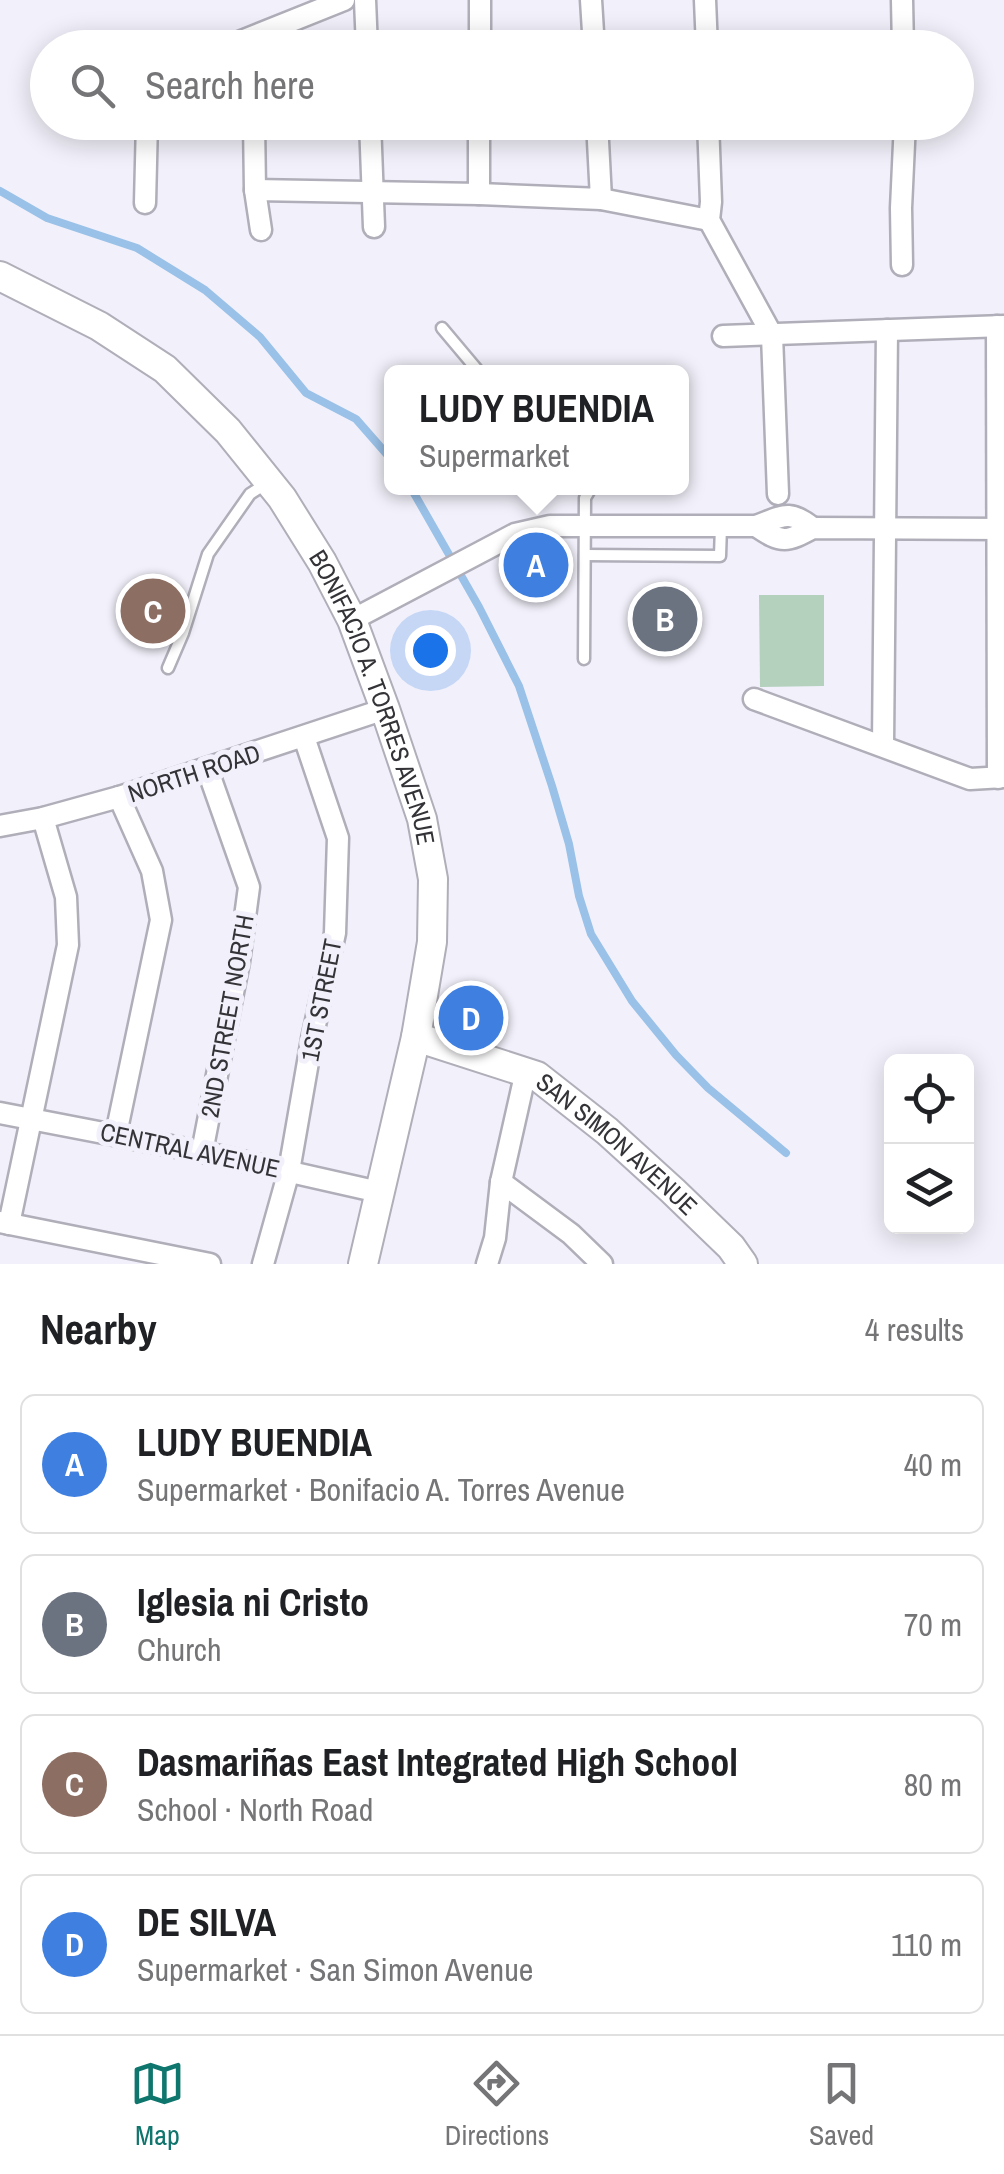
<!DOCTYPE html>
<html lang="en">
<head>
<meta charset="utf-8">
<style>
  body { margin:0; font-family:"Archivo Narrow",sans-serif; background:#f6f6f6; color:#202124 }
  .controls { position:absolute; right:30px; bottom:30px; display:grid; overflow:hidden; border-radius:15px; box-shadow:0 5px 25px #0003 }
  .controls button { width:90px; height:90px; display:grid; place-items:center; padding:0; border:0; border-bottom:2px solid #e0e0e0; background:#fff; color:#202124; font:50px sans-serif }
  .you { position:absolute; left:430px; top:650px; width:35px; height:35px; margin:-25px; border:8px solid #fff; border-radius:50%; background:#1a73e8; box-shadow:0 0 0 15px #1a73e833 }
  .badge { display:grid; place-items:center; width:65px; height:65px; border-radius:50%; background:#0f766e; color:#fff; font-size:32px; font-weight:700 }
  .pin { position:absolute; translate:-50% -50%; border:5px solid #fff; box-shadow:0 2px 10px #0006 }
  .popup { position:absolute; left:384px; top:365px; width:305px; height:130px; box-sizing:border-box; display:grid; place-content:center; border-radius:15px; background:#fff; filter:drop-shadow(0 2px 8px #0005); font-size:32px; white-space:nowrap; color:#757577 }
  .popup b { font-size:38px; color:#202124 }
  .popup::after { content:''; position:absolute; left:50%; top:100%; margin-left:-20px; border:20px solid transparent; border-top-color:#fff }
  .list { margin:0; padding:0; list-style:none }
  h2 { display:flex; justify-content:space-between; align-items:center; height:130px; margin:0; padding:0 40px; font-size:42px }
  h2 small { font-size:32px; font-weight:400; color:#757577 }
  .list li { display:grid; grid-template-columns:65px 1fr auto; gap:30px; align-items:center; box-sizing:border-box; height:140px; margin:0 20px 20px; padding:0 20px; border:2px solid #e0e0e0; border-radius:15px }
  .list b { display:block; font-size:38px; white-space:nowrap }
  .list p { margin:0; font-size:32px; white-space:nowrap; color:#757577 }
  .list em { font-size:32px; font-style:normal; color:#757577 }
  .icon { flex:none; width:55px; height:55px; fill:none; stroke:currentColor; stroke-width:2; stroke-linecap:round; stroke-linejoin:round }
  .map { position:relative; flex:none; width:1004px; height:1264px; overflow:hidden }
  .search { position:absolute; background:#fff; box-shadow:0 5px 25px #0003; left:30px; right:30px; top:30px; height:110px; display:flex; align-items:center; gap:25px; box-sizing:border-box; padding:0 35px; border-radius:55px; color:#757577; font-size:38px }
  .sheet { height:770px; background:#fff }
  nav { display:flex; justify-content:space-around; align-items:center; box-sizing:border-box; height:140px; border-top:2px solid #e0e0e0; background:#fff; font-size:28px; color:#757577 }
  nav a { display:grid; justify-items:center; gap:5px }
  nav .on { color:#0f766e }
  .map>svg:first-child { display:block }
  .green { fill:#b3d1bd }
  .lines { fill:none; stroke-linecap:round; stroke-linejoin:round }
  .stream { stroke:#9ac1e7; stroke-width:8 }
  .lane-casing { stroke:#b0aeb8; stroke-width:15 }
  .street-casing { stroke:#b0aeb8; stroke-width:25 }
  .secondary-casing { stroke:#b0aeb8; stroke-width:32 }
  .lane { stroke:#fff; stroke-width:10 }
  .street { stroke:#fff; stroke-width:20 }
  .secondary { stroke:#fff; stroke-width:28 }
  .labels { text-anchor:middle; stroke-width:10; stroke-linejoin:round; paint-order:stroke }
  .street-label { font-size:25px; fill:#343337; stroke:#f2f1fb }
</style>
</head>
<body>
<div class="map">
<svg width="1004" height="1264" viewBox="0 0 1004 1264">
  <rect width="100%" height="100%" fill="#f2f1fb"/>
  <path class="green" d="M759,595h65v91l-64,1z"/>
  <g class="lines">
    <g class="stream">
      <path d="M0,191l47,27 90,30 68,42 55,47 46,56 50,26 35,40"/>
      <path d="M411,488l68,119 40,79 33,100 17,58 10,52 12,38 41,67 44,54 32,33 78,65"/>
    </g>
    <defs>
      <g id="lane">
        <path d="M442,328l37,44"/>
        <path d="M585,555l135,1 1,-30"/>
        <path d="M584,659l1,-161 6,-10"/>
        <path d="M168,668l15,-35 25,-79 42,-60 17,-11"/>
      </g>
      <g id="street">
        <path d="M365,0l2,48"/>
        <path d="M591,0l3,48"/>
        <path d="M705,0l2,48"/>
        <path d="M902,0l1,48"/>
        <path d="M224,48l120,-48"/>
        <path d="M480,48v-48"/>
        <path d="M254,122l1,68 6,40"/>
        <path d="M370,122l4,105"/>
        <path d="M708,122l3,80 -2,18 63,115 6,159"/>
        <path d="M255,190l224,4v-72"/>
        <path d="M479,194l122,5 -4,-77"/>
        <path d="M601,199l108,21"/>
        <path d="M145,203l2,-81"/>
        <path d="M902,265l-1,-57 4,-86"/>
        <path d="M997,326l1,452"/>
        <path d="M723,336l281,-10"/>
        <path d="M756,526c26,18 31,16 57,2l191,1"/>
        <path d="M352,620l163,-86 35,-8h206c27,-10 33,-17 57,2"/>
        <path d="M754,699l216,80 34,-2"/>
        <path d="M883,745l4,-415"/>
        <path d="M0,826l43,-8 76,-21 266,-88"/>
        <path d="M0,1113l202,39 177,40"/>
        <path d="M116,1134l45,-214 -9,-49 -33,-74"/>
        <path d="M202,1152l37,-190 10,-75 -42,-119"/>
        <path d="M501,1182l70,52 31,30"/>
        <path d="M0,1222l210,42"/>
        <path d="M9,1224l59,-279 -2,-48 -23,-79"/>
        <path d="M263,1264l26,-93 23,-132 23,-106 3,-95 -34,-101"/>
        <path d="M487,1264l8,-26 6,-56 25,-111"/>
      </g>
      <g id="secondary">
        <path id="s1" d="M0,276l99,50 66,43 63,62 54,67 40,64 30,58 33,89 37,110 11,60 -1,63 -16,95 -53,227"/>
        <path id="s2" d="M416,1037l121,39 70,55 66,60 58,56 12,17"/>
      </g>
    </defs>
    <use href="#lane" class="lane-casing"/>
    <use href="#street" class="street-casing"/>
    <use href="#secondary" class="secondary-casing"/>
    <use href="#lane" class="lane"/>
    <use href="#street" class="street"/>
    <use href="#secondary" class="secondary"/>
  </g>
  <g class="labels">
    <g class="street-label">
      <text dy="9" stroke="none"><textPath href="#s1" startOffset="585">BONIFACIO A. TORRES AVENUE</textPath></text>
      <text transform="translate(194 773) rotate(-18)" y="9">NORTH ROAD</text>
      <text transform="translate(321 1000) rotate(-79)" y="9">1ST STREET</text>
      <text transform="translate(227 1016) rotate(-80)" y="9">2ND STREET NORTH</text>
      <text dy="9" stroke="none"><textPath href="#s2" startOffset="232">SAN SIMON AVENUE</textPath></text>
      <text transform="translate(190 1150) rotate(12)" y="9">CENTRAL AVENUE</text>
    </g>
  </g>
</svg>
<div class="controls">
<button><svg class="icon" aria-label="locate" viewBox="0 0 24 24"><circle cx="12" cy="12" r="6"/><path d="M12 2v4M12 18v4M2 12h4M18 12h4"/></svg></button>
<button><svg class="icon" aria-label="layers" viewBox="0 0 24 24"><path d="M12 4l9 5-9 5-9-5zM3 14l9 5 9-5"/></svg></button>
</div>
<div class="you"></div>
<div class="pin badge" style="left:536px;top:565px;background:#3f7fe0">A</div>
<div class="popup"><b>LUDY BUENDIA</b>Supermarket</div>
<div class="pin badge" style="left:665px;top:619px;background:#6b7280">B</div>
<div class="pin badge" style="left:153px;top:611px;background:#8d6e63">C</div>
<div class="pin badge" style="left:471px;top:1018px;background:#3f7fe0">D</div>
<div class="search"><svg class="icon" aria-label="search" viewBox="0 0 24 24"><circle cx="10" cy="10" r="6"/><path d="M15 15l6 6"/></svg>Search here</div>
</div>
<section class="sheet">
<h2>Nearby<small>4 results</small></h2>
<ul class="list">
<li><span class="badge" style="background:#3f7fe0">A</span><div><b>LUDY BUENDIA</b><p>Supermarket · Bonifacio A. Torres Avenue</p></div><em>40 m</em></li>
<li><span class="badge" style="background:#6b7280">B</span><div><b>Iglesia ni Cristo</b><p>Church</p></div><em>70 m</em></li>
<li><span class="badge" style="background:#8d6e63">C</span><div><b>Dasmariñas East Integrated High School</b><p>School · North Road</p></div><em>80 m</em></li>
<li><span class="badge" style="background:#3f7fe0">D</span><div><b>DE SILVA</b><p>Supermarket · San Simon Avenue</p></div><em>110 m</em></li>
</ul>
</section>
<nav>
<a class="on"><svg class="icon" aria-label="map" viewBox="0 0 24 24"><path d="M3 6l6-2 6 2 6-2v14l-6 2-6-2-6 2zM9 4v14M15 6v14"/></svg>Map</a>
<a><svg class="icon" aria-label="directions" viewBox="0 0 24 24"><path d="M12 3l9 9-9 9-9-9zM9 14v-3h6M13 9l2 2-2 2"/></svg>Directions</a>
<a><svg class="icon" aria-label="saved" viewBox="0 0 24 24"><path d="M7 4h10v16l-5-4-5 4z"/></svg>Saved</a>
</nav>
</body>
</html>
